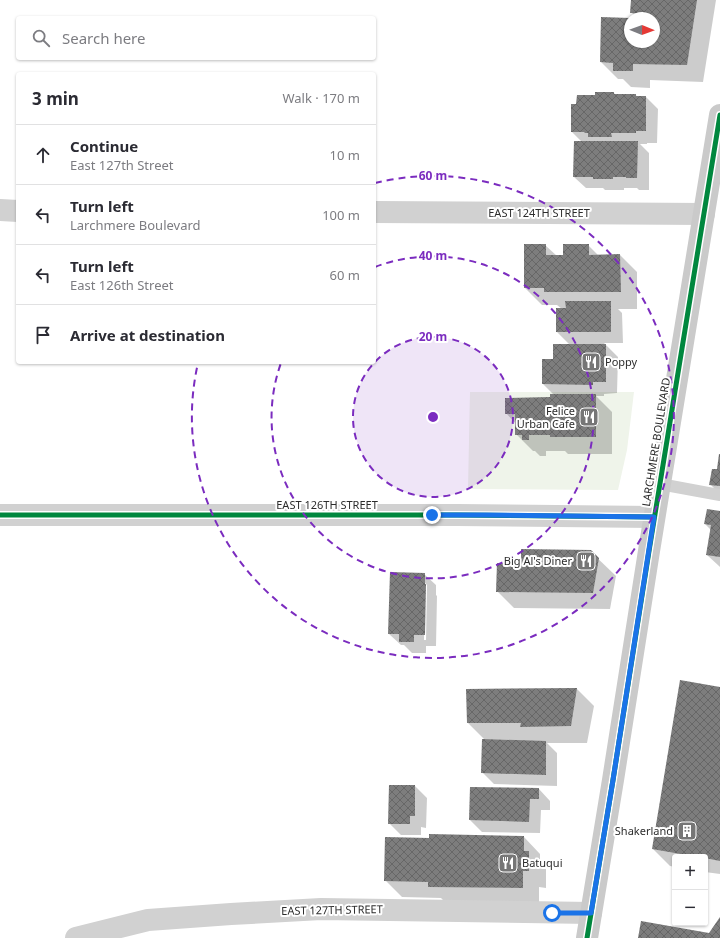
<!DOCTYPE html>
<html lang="en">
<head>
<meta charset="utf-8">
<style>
  body { margin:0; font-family:"Noto Sans",sans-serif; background:#f2f2f3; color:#2b2b33 }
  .controls { position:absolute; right:12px; bottom:12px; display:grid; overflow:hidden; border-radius:4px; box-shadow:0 1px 3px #0004 }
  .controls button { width:36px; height:36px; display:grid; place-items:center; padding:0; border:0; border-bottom:1px solid #e1e1e2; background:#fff; color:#2b2b33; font:20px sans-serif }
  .compass { position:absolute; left:624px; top:12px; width:36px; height:36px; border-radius:50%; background:#fff; box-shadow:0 1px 3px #0004; rotate:91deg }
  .stop { position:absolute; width:12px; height:12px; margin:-9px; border:3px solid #1a73e8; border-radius:50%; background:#fff }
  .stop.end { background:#1a73e8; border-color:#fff; box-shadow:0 1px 4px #0008 }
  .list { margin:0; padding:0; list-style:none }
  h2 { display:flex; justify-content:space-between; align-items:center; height:52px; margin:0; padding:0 16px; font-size:17px }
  h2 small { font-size:13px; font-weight:400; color:#7c7c81 }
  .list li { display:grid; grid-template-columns:26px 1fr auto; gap:12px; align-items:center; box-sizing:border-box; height:60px; padding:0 16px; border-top:1px solid #e1e1e2 }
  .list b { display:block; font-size:15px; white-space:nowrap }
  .list p { margin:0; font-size:13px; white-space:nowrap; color:#7c7c81 }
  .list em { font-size:13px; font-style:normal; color:#7c7c81 }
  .icon { flex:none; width:22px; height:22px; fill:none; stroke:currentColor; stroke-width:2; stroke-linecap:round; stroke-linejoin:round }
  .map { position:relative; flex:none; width:720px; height:938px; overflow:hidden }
  .search { position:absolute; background:#fff; box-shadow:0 1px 3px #0004; left:16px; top:16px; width:360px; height:44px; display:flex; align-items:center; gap:10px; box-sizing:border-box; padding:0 14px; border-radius:4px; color:#7c7c81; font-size:15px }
  .panel { position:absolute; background:#fff; box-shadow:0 1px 3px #0004; left:16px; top:72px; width:360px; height:292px; border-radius:4px }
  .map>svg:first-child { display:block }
  .garden { fill:#eff4ea }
  .shadow { fill:#0003; fill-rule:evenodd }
  .building { fill:url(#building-cross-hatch) }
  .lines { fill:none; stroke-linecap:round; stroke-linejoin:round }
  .service { stroke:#d1d1d1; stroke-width:12 }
  .minor { stroke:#d1d1d1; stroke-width:22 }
  .secondary { stroke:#cacaca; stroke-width:22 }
  .cycleway-casing { stroke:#fff; stroke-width:8 }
  .cycleway { stroke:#00873e; stroke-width:5 }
  .route { stroke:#1a73e8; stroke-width:5 }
  .ring { fill:none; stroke:#7b2cbf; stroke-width:2; stroke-dasharray:7 5 }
  .labels { text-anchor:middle; stroke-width:4; stroke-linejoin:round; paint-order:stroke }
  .street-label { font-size:11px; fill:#2c2c2c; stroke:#fff }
  .poi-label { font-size:11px; fill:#2c2c2c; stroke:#fff; text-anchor:end }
  .centre { fill:#7b2cbf; stroke:#fff; stroke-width:2 }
  .ring-label { font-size:12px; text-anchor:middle; font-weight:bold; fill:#7b2cbf; stroke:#fff; stroke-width:4; stroke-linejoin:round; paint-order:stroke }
</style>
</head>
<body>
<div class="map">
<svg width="720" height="938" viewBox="0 0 720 938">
  <defs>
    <pattern id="building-cross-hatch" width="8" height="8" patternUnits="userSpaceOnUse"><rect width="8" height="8" fill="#7d7d7d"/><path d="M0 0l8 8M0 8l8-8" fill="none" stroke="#676767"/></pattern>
  </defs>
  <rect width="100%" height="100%" fill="#fff"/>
  <path class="garden" d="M470,392h164l-7,58 -9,40 -150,-1z"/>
  <g class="shadow">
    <path d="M631,0h85l-13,82 -53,-2v8l-19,-1 -8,-8h-5l-17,-17 29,-43v23h24v-24h-17l-6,-6z"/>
    <path d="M614,93l2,2h20l1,2h9l12,12 -1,34h-10v1h-7l9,9v37h-10l-2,-2h-13v2h-19l-2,-2h-17l-12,-11 8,-35 -10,-10 5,-27 19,-9z"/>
    <path d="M545,245l12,11h7l24,-11 11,11 21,-1 17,17v37h-19l4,4 1,30h-19l14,14 -1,36 -13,1v2h-8l16,16v42h-44l-3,-3h-19v5h-6l-5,-5h-2l-17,-17v-10l-10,-11 45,-15 3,-3 -11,-11v-24h11l16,-15 -13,-13 5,-23 -5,-4h-15l-17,-17z"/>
    <path d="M720,455v39l-10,-10 8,-14z"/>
    <path d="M720,512v55l-1,-1 -12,-11 4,-25 -6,-6z"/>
    <path d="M590,551l26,25 -6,33 -96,-1 -17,-17 25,-27z"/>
    <path d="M424,574l12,11v10l1,1 -1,50h-10v7h-14l-8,-8h-3l-12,-11zM425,583l2,2 -1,55h-2z"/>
    <path d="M720,688v186l-15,-2v-15h-30v10l-5,-1 -17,-17z"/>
    <path d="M577,689l17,17 -7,37h-40l10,10v33l-63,-2 -12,-12 3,-32 -17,-17 -1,-33z"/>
    <path d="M415,786l12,12 -1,30 -5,-1v8h-20l-12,-12z"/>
    <path d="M539,789l11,12v9h-9l-1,23 -58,-1 -12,-12z"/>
    <path d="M524,837l16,17v9l6,6v19l-7,-1v18l-93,-2 -5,-5 -39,-1 -17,-17 45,-41z"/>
  </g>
  <g class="building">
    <path d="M631,0h66l-10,65 -54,-1v7h-20v-8l-13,-1 1,-45 29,1v24h24v-24h-17v-5h-7z"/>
    <path d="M595,92h19v2h22v2h10v35h-10v2h-25l1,4h-24v-4h-3l-1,-1h-13v-28h5l1,-9h18z"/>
    <path d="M574,141h64l-1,37h-11v-1h-13v2h-20v-2h-20z"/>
    <path d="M524,244h22v11h17v-11h26v11l31,-1 1,38h-77v-4h-20z"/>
    <path d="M565,301h46v31h-55v-24h10z"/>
    <path d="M553,344h53v38h-13v3l-51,-1v-25h11z"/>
    <path d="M550,394h46v43h-46v-2h-21v5h-7v-5h-7v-21h-10v-16l45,-1z"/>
    <path d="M719,454h1v32l-11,-1 3,-16h5z"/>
    <path d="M707,509l13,2v46l-14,-2 5,-30 -7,-1z"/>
    <path d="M521,549l70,1 8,8 -6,35 -97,-1 1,-29h24z"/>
    <path d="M390,572l35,1v11h1l-1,51h-11v7h-15v-8h-11z"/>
    <path d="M680,680l40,7v174l-15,-3v-1h-7l-46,-8z"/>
    <path d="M577,688l-6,38 -51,1 1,-4h-54l-1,-34z"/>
    <path d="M482,739l64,2v34l-65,-2z"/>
    <path d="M389,785h26v31h-5v8h-22z"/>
    <path d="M470,787l69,1v11h-9l-1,23 -60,-2z"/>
    <path d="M429,834l95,2v15h5v20h-6v17l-95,-1v-5l-44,-1 1,-44 44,1z"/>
    <path d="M720,917v21h-82l3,-17 68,12z"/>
  </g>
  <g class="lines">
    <path class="service" d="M660,484l60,11"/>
    <g class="minor">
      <path d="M0,210l18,1"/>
      <path d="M374,212l330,2"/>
      <path d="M0,515h457l197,2"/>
      <path d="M76,938l72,-18 83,-6 90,-5 270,4"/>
    </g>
    <path class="secondary" d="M587,938l26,-158 36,-229 71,-436"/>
    <defs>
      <g id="cycleway">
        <path d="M0,515h457l197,2"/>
        <path d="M587,938l26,-158 36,-229 71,-436"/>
      </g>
    </defs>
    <use href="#cycleway" class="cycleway-casing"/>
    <use href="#cycleway" class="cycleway"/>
  </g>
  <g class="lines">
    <path class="route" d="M432,515h54l168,2 -41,263 -22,133h-39"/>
  </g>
  <circle cx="433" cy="417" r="80" fill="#7b2cbf" fill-opacity=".12"/>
  <g class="ring">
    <circle cx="433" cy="417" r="80"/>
    <path d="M375 267A161 161 0 1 1 281 363"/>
    <path d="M375 183A241 241 0 1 1 198 363"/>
  </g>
  <defs>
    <symbol id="restaurant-square" viewBox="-11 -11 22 22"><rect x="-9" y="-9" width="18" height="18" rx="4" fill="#767676" stroke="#fff"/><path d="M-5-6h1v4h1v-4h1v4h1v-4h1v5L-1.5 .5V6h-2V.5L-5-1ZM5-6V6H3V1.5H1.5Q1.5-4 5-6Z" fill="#fff"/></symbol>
    <symbol id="building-square" viewBox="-11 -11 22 22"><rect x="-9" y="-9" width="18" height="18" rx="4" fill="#767676" stroke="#fff"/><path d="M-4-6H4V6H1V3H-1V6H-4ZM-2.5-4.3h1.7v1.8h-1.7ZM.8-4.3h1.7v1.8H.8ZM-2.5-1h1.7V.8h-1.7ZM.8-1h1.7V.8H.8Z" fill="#fff"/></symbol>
  </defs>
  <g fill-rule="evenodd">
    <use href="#restaurant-square" x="580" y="351" width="22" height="22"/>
    <use href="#restaurant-square" x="578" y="406" width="22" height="22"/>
    <use href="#restaurant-square" x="575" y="550" width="22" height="22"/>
    <use href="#building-square" x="676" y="820" width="22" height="22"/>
    <use href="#restaurant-square" x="497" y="852" width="22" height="22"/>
  </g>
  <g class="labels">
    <g class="street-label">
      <text x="539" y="217">EAST 124TH STREET</text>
      <text transform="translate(656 442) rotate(-81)" y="4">LARCHMERE BOULEVARD</text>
      <text x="327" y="509">EAST 126TH STREET</text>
      <text transform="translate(332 910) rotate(-1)" y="4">EAST 127TH STREET</text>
    </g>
    <g class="poi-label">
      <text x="605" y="366" text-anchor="start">Poppy</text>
      <text x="575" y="415">Felice<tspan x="575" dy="13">Urban Cafe</tspan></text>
      <text x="572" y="565">Big Al's Diner</text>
      <text x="673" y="835">Shakerland</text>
      <text x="522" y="867" text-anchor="start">Batuqui</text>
    </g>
  </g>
  <circle cx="433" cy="417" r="6" class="centre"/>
  <g class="ring-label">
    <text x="433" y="180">60 m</text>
    <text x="433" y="260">40 m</text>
    <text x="433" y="341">20 m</text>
  </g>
</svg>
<div class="controls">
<button>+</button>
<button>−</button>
</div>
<svg class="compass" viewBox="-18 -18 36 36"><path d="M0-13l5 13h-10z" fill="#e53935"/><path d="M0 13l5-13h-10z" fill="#7c7c81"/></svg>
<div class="stop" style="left:552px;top:913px"></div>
<div class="stop end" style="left:432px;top:515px"></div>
<div class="search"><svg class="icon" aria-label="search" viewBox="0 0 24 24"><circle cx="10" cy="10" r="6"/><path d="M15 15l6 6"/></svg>Search here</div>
<section class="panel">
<h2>3 min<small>Walk · 170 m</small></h2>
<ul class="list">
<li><svg class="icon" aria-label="ahead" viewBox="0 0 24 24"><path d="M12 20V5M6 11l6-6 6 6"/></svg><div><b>Continue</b><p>East 127th Street</p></div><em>10 m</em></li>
<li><svg class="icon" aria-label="left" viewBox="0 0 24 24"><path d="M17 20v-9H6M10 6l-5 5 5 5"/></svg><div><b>Turn left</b><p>Larchmere Boulevard</p></div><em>100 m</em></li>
<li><svg class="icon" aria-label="left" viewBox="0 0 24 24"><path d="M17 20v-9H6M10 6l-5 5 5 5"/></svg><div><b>Turn left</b><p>East 126th Street</p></div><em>60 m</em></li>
<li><svg class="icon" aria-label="arrive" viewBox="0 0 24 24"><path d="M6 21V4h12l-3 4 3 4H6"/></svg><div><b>Arrive at destination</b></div></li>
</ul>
</section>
</div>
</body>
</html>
